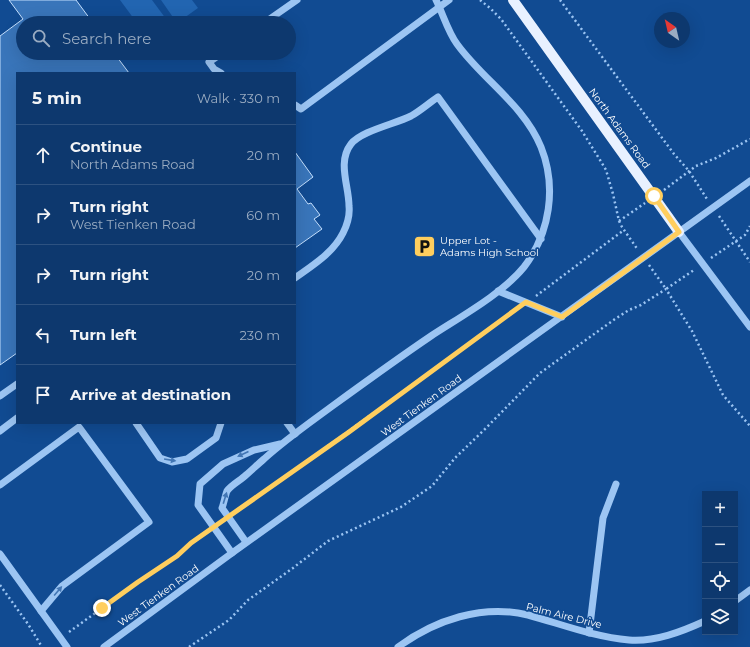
<!DOCTYPE html>
<html lang="en">
<head>
<meta charset="utf-8">
<style>
  body { margin:0; font-family:Montserrat,sans-serif; background:#1b4376; color:#f1f3f6 }
  .controls { position:absolute; right:12px; bottom:12px; display:grid; overflow:hidden; border-radius:0px; box-shadow:0 4px 16px #0002 }
  .controls button { width:36px; height:36px; display:grid; place-items:center; padding:0; border:0; border-bottom:1px solid #2d5281; background:#0d386e; color:#f1f3f6; font:20px sans-serif }
  .compass { position:absolute; left:654px; top:12px; width:36px; height:36px; border-radius:50%; background:#0d386e; box-shadow:0 4px 16px #0002; rotate:326deg }
  .stop { position:absolute; width:12px; height:12px; margin:-9px; border:3px solid #ffce5e; border-radius:50%; background:#fff }
  .stop.end { background:#ffce5e; border-color:#fff; box-shadow:0 1px 4px #0008 }
  .list { margin:0; padding:0; list-style:none }
  h2 { display:flex; justify-content:space-between; align-items:center; height:52px; margin:0; padding:0 16px; font-size:17px }
  h2 small { font-size:13px; font-weight:400; color:#9aacc2 }
  .list li { display:grid; grid-template-columns:26px 1fr auto; gap:12px; align-items:center; box-sizing:border-box; height:60px; padding:0 16px; border-top:1px solid #2d5281 }
  .list b { display:block; font-size:15px; white-space:nowrap }
  .list p { margin:0; font-size:13px; white-space:nowrap; color:#9aacc2 }
  .list em { font-size:13px; font-style:normal; color:#9aacc2 }
  .icon { flex:none; width:22px; height:22px; fill:none; stroke:currentColor; stroke-width:2; stroke-linecap:round; stroke-linejoin:round }
  .map { position:relative; flex:none; width:750px; height:647px; overflow:hidden }
  .search { position:absolute; background:#0d386e; box-shadow:0 4px 16px #0002; left:16px; top:16px; width:280px; height:44px; display:flex; align-items:center; gap:10px; box-sizing:border-box; padding:0 14px; border-radius:22px; color:#9aacc2; font-size:15px }
  .panel { position:absolute; background:#0d386e; box-shadow:0 4px 16px #0002; left:16px; top:72px; width:280px; height:352px; border-radius:0px }
  .map>svg:first-child { display:block }
  .green { fill:#2265b1 }
  .building { fill:#3975ba; stroke:#c4dffd }
  .lines { fill:none; stroke-linecap:round; stroke-linejoin:round }
  .path { stroke:#9cc5f3; stroke-width:2.5; stroke-dasharray:2 3; stroke-linecap:butt }
  .minor { stroke:#9cc5f3; stroke-width:7 }
  .major { stroke:#e8f1ff; stroke-width:10 }
  .oneway { fill:#4276b4 }
  .route { stroke:#ffce5e; stroke-width:5 }
  .labels { text-anchor:middle; stroke-width:3.5; stroke-linejoin:round; paint-order:stroke }
  .street-label { font-size:10px; fill:#fff; stroke:#114b92 }
  .poi-label { font-size:10px; fill:#fff; stroke:#114b92; text-anchor:start }
</style>
</head>
<body>
<div class="map">
<svg width="750" height="647" viewBox="0 0 750 647">
  <rect width="100%" height="100%" fill="#114b92"/>
  <g class="green">
    <path d="M120,0h32l17,23h-32z"/>
    <path d="M161,0h31l6,8 -21,15z"/>
  </g>
  <g class="building">
    <path d="M9,0h67l17,23h-70v30h91l15,20h-112v280l-17,12v-329l23,-17z"/>
    <path d="M295,152l18,25 -16,12 11,15 3,-1 9,12 -6,4 8,10 -27,19z"/>
  </g>
  <g class="lines">
    <g class="path">
      <path d="M480,0l10,8 11,11 81,112 18,29 6,10 7,24 6,27 3,6 16,23"/>
      <path d="M560,0l114,154 15,17 18,28"/>
      <path d="M664,190l32,-24 20,-8 34,-19"/>
      <path d="M719,216l31,46"/>
      <path d="M619,221l26,-18"/>
      <path d="M711,258l34,-23 5,-9"/>
      <path d="M649,265l17,24 28,-19"/>
      <path d="M536,296l88,-66"/>
      <path d="M238,511l278,-201"/>
      <path d="M0,585l28,39 14,23"/>
      <path d="M69,632l69,-50 39,-26 14,-13 15,-10"/>
      <path d="M189,647l40,-27 19,-20 45,-32 35,-27 73,-34 31,-21 23,-28 30,-29 55,-56 75,-54 14,-9 12,-5 25,-16 26,42 31,64 27,31"/>
    </g>
    <g class="minor">
      <path d="M264,23l33,-23"/>
      <path d="M221,73l-7,-4 -5,-7 13,-9"/>
      <path d="M295,105l6,4 148,-109"/>
      <path d="M679,232l71,95"/>
      <path d="M295,278c18,-13 38,-25 48,-45 4,-8 7,-18 6,-27 0,-20 -12,-44 2,-62 10,-13 44,-20 60,-28 9,-5 18,-13 27,-19l103,142"/>
      <path d="M498,291l64,26"/>
      <path d="M0,396l17,-12"/>
      <path d="M136,423l24,35 12,4 15,-3 29,-21 5,-15"/>
      <path d="M287,423l8,11"/>
      <path d="M0,431l17,-13"/>
      <path d="M0,485l79,-58 70,95 -87,64 -21,25"/>
      <path d="M246,542l-24,-34c2,-5 3,-12 5,-17 4,-6 14,-11 19,-16 6,-5 12,-11 18,-16 21,-19 44,-35 67,-52 33,-24 66,-48 100,-71 29,-19 71,-42 93,-69 26,-34 33,-80 17,-120 -17,-42 -58,-67 -84,-103 -9,-12 -14,-30 -21,-44"/>
      <path d="M232,553l-34,-48 2,-21 23,-20 31,-14 26,-6"/>
      <path d="M0,554l67,93"/>
      <path d="M735,601l15,-11"/>
      <path d="M589,633l14,-115 13,-34"/>
      <path d="M104,647l128,-94 518,-372"/>
      <path d="M398,647c37,-27 84,-43 130,-32 33,9 66,22 101,25 26,2 52,-8 76,-19"/>
    </g>
    <path class="major" d="M513,0l166,232"/>
  </g>
  <defs><path id="oneway-solid" d="M-6-.8H1V-3.2L6.5 0L1 3.2V.8H-6Z"/></defs>
  <g class="oneway">
    <use href="#oneway-solid" transform="translate(243 454) rotate(156)"/>
    <use href="#oneway-solid" transform="translate(170 460) rotate(9)"/>
    <use href="#oneway-solid" transform="translate(225 498) rotate(-73)"/>
    <use href="#oneway-solid" transform="translate(58 591) rotate(-50)"/>
  </g>
  <g class="lines">
    <path class="route" d="M102,608l36,-26 39,-26 14,-13 158,-111 177,-130 36,15 117,-85 -25,-36"/>
  </g>
  <defs>
    <symbol id="parking-square" viewBox="-11 -11 22 22"><rect x="-9" y="-9" width="18" height="18" rx="4" fill="#ffce5e" stroke="#114b92"/><path d="M-3.5-5.5H1a3.5 3.5 0 0 1 0 7H-1V5.5H-3.5ZM-1-3.4V-.6H.8a1.4 1.4 0 0 0 0-2.8Z" fill="#111"/></symbol>
  </defs>
  <g fill-rule="evenodd">
    <use href="#parking-square" x="412" y="234" width="25" height="25"/>
  </g>
  <g class="labels">
    <g class="street-label">
      <text transform="translate(620 128) rotate(54)" y="4">North Adams Road</text>
      <text transform="translate(421 405) rotate(-36)" y="4">West Tienken Road</text>
      <text transform="translate(158 595) rotate(-36)" y="4">West Tienken Road</text>
      <text transform="translate(564 615) rotate(14)" y="4">Palm Aire Drive</text>
    </g>
    <g class="poi-label">
      <text x="440" y="244">Upper Lot -<tspan x="440" dy="12">Adams High School</tspan></text>
    </g>
  </g>
</svg>
<div class="controls">
<button>+</button>
<button>−</button>
<button><svg class="icon" aria-label="locate" viewBox="0 0 24 24"><circle cx="12" cy="12" r="6"/><path d="M12 2v4M12 18v4M2 12h4M18 12h4"/></svg></button>
<button><svg class="icon" aria-label="layers" viewBox="0 0 24 24"><path d="M12 4l9 5-9 5-9-5zM3 14l9 5 9-5"/></svg></button>
</div>
<svg class="compass" viewBox="-18 -18 36 36"><path d="M0-13l5 13h-10z" fill="#e53935"/><path d="M0 13l5-13h-10z" fill="#9aacc2"/></svg>
<div class="stop" style="left:654px;top:196px"></div>
<div class="stop end" style="left:102px;top:608px"></div>
<div class="search"><svg class="icon" aria-label="search" viewBox="0 0 24 24"><circle cx="10" cy="10" r="6"/><path d="M15 15l6 6"/></svg>Search here</div>
<section class="panel">
<h2>5 min<small>Walk · 330 m</small></h2>
<ul class="list">
<li><svg class="icon" aria-label="ahead" viewBox="0 0 24 24"><path d="M12 20V5M6 11l6-6 6 6"/></svg><div><b>Continue</b><p>North Adams Road</p></div><em>20 m</em></li>
<li><svg class="icon" aria-label="right" viewBox="0 0 24 24"><path d="M7 20v-9h11M14 6l5 5-5 5"/></svg><div><b>Turn right</b><p>West Tienken Road</p></div><em>60 m</em></li>
<li><svg class="icon" aria-label="right" viewBox="0 0 24 24"><path d="M7 20v-9h11M14 6l5 5-5 5"/></svg><div><b>Turn right</b></div><em>20 m</em></li>
<li><svg class="icon" aria-label="left" viewBox="0 0 24 24"><path d="M17 20v-9H6M10 6l-5 5 5 5"/></svg><div><b>Turn left</b></div><em>230 m</em></li>
<li><svg class="icon" aria-label="arrive" viewBox="0 0 24 24"><path d="M6 21V4h12l-3 4 3 4H6"/></svg><div><b>Arrive at destination</b></div></li>
</ul>
</section>
</div>
</body>
</html>
